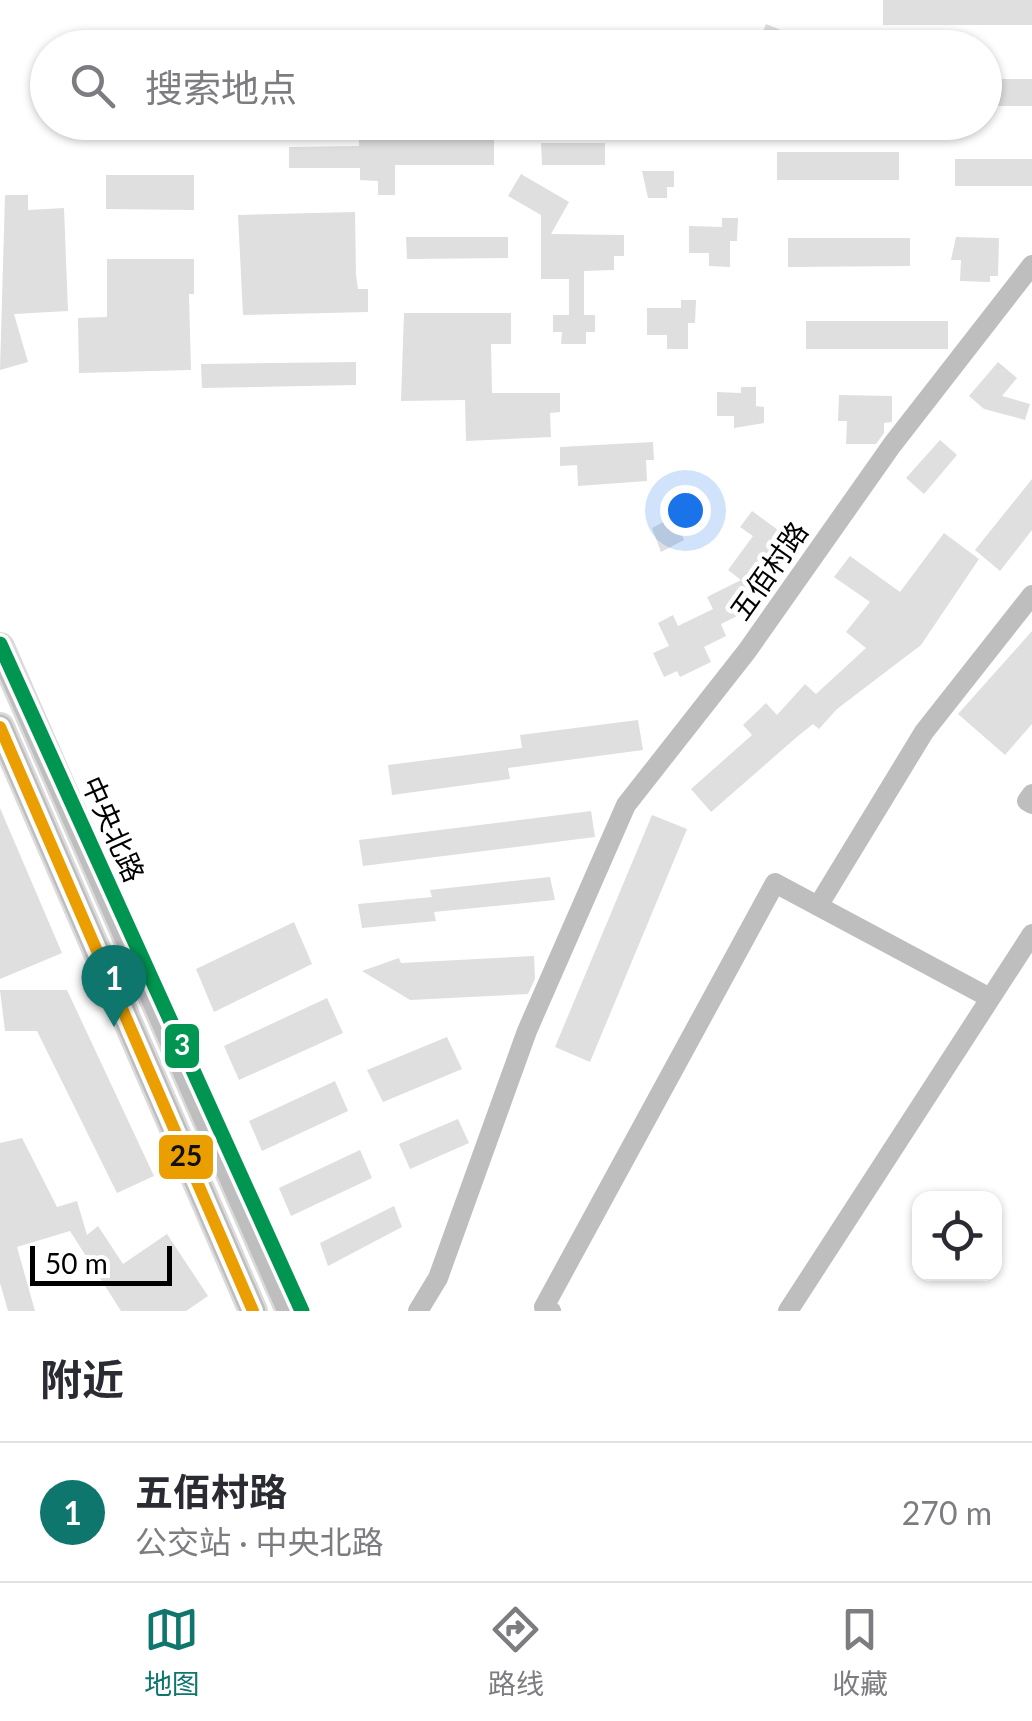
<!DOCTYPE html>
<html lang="zh">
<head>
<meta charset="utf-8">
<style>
  body { margin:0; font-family:Lato,"Noto Sans SC",sans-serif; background:#f2f2f3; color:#2b2b33 }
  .controls { position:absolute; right:30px; bottom:30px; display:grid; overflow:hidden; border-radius:20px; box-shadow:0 2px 8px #0004 }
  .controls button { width:90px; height:90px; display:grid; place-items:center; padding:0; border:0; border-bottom:2px solid #e1e1e2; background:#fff; color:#2b2b33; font:50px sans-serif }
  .scale { position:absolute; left:30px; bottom:25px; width:142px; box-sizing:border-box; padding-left:10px; border:5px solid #000; border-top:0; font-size:28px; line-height:35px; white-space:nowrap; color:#000; -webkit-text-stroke:8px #fff; paint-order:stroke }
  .you { position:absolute; left:685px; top:510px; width:35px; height:35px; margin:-25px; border:8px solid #fff; border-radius:50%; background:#1a73e8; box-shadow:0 0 0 15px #1a73e833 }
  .badge { display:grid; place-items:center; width:65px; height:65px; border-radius:50%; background:#0f766e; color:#fff; font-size:32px; font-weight:700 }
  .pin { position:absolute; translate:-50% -82px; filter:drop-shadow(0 2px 5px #0008) }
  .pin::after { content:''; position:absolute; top:52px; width:35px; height:30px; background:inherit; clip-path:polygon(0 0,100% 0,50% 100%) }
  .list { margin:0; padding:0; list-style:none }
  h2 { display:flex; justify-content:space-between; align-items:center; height:130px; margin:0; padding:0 40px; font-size:42px }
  h2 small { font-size:32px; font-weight:400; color:#7c7c81 }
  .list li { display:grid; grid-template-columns:65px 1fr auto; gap:30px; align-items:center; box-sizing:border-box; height:140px; padding:0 40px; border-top:2px solid #e1e1e2 }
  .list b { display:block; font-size:38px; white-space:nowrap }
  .list p { margin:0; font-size:32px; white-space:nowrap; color:#7c7c81 }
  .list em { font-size:32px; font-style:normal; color:#7c7c81 }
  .icon { flex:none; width:55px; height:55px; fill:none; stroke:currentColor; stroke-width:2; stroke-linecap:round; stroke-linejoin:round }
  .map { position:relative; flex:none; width:1032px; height:1311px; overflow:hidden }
  .search { position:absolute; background:#fff; box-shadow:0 2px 8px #0004; left:30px; right:30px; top:30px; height:110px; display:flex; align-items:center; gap:25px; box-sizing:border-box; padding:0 35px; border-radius:55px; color:#7c7c81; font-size:38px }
  .sheet { height:270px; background:#fff }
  nav { display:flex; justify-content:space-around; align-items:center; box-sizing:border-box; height:140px; border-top:2px solid #e1e1e2; background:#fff; font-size:28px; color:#7c7c81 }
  nav a { display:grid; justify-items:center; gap:5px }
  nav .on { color:#0f766e }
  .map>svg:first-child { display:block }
  .building { fill:#dfdfdf }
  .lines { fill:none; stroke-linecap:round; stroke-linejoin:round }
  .major-casing { stroke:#dbdbdb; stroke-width:30 }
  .minor { stroke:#bebebe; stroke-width:20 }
  .major { stroke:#bebebe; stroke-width:25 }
  .bus-1-casing { stroke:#fff; stroke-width:20 }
  .bus-1 { stroke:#eb9e00; stroke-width:12 }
  .metro-1-casing { stroke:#fff; stroke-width:22 }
  .metro-1 { stroke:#009651; stroke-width:15 }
  .labels { text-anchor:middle; stroke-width:9; stroke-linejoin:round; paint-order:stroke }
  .street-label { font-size:28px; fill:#000; stroke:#fff }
  .line-badge { stroke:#fff; stroke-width:4 }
  .badge-label { font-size:28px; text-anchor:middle; font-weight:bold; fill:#fff }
  .pale-badge-label { font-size:28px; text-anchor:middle; font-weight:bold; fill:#111 }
</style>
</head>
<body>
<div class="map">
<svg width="1032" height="1311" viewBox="0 0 1032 1311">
  <rect width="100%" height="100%" fill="#fff"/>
  <g class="building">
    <rect x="883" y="0" width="149" height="25"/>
    <path d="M766,24l57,23v1h-43l-20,-9z"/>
    <rect x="984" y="79" width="48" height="27"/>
    <path d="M359,123h21v7h114v35h-99v30h-17v-14l-18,-1v-12h-71v-21l70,-1z"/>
    <path d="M541,143h64v22h-63z"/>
    <rect x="777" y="152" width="122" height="28"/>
    <rect x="955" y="159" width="77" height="27"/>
    <path d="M642,171h32v16h-7v11h-19z"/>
    <path d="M521,174l48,28 -18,32 73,1v21h-10v14l-30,1v44h11v17h-9v12h-25l1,-12h-9v-17h16v-36h-28v-64l-33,-19z"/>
    <path d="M106,175h88v35l-88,-1z"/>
    <path d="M5,195h23v15l36,-2 4,103 -54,3 14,48 -28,8z"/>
    <path d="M355,212l1,63 2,14h10v23l-125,3 -5,-100z"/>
    <path d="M722,218h16l-1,23h-7v26l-21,-1v-13h-20v-27l33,1z"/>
    <path d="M406,237h102v21l-101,1z"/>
    <path d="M956,237l43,1 -1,38h-8v6l-30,-1 1,-21h-10z"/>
    <path d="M788,238h122v28l-122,1z"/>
    <path d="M107,259h87v35h-5l2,76 -112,3 -1,-55 29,-1z"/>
    <path d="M681,300h15l-1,23h-7v26h-21v-14h-20v-27h34z"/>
    <path d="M404,313h107v31h-20l1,49h68v19l-10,1 1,24 -85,4 -1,-41 -64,1z"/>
    <rect x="806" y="321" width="142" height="28"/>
    <path d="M356,362v23l-154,3 -1,-24z"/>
    <path d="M998,362l19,16 -15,18 28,8 -5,16 -41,-11 -15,-13z"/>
    <path d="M741,387h15v19l8,1v16l-30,5v-12h-17v-24l24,1z"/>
    <path d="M839,395l53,1v26l-8,1v10l-8,11h-30l1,-23h-9z"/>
    <path d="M940,440l17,15 -33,39 -18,-16z"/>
    <path d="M653,442l1,18h-8l1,21 -69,5 -1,-21 -17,1v-19z"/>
    <path d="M1032,479v51l-32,41 -25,-21z"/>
    <path d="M685,498l10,21 -16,9 5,12 -23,12 -9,-24 17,-9 -4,-10z"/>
    <path d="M752,511l41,30 -45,61 3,7 -30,15 5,12 -22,11 7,15 -31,15 -3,-6 -13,6 -11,-24 16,-7 -11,-23 15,-8 5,11 35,-17 -6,-12 34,-17 -13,-10 25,-34 -13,-9z"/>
    <path d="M944,533l35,26 -58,86 -84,64 -18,20 -6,-5 -15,12 -87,76 -20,-23 61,-54 -9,-10 23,-22 11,12 28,-31 11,10 50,-46 -20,-16 24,-30 -36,-25 16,-21 50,36z"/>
    <path d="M1032,631v93l-27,31 -47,-41z"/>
    <path d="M638,720l5,30 -135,18 2,11 -118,16 -4,-30 134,-17 -2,-13z"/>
    <path d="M0,808l62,145 -62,26z"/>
    <path d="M591,811l4,26 -232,29 -4,-26z"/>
    <path d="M652,815l35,14 -97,233 -35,-15z"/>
    <path d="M550,877l5,23 -121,12 2,9 -74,7 -4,-24 74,-7 -2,-7z"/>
    <path d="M294,922l18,42 -98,48 -18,-43z"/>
    <path d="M534,956l1,23 -7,15 -118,6 -48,-29 37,-13 2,5z"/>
    <path d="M0,990h67l87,186 -37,17 -80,-162h-32z"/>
    <path d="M327,998l16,35 -104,47 -15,-34z"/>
    <path d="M447,1037l15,32 -79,33 -16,-32z"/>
    <path d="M335,1081l13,30 -86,40 -13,-30z"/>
    <path d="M458,1119l11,24 -59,26 -11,-25z"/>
    <path d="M22,1138l35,69 20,-6 10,34 11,-9 25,38 44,-30 41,62 -22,15h-65l-51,-80 -53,16 18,64h-27l-8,-28v-140z"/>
    <path d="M360,1150l12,28 -81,38 -12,-28z"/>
    <path d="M394,1206l8,21 -74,39 -8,-23z"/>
  </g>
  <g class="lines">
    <defs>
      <g id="major">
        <path d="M0,647l290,664"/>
        <path d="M0,727l253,584"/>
      </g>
    </defs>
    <use href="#major" class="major-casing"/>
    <g class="minor">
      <path d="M1032,794l-5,7 5,3"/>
      <path d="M818,906l106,-174 108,-137"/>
      <path d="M418,1311l20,-33 89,-247 99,-226 121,-154 145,-206 140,-180"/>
      <path d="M551,1311l-7,-4 231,-424 215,115"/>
      <path d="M788,1311l244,-377"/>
    </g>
    <use href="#major" class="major"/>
    <defs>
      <path id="bus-1" d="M0,727l253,584"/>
    </defs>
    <use href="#bus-1" class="bus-1-casing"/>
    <use href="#bus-1" class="bus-1"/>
    <defs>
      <path id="metro-1" d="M0,644l302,667"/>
    </defs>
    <use href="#metro-1" class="metro-1-casing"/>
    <use href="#metro-1" class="metro-1"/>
  </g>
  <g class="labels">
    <g class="street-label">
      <text transform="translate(769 571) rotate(-55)" y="10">五佰村路</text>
      <text transform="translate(113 829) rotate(66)" y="10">中央北路</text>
    </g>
  </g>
  <g class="line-badge">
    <rect x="163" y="1022" width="38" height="48" rx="10" fill="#009651"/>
    <rect x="157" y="1133" width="58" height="48" rx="10" fill="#eb9e00"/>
  </g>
  <g class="badge-label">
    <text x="182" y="1055">3</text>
  </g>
  <g class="pale-badge-label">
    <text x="186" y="1166">25</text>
  </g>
</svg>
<div class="controls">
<button><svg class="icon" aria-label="locate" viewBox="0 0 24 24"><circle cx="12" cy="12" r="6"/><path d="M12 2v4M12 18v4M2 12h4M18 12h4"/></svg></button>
</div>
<div class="scale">50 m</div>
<div class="you"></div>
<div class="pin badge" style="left:114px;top:1027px">1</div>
<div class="search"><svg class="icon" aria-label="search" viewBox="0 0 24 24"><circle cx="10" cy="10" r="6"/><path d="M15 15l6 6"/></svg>搜索地点</div>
</div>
<section class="sheet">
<h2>附近<small></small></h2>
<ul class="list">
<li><span class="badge">1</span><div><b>五佰村路</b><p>公交站 · 中央北路</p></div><em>270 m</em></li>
</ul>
</section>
<nav>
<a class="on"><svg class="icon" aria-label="map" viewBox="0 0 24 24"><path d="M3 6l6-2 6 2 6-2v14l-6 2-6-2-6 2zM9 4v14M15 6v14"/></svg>地图</a>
<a><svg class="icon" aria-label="directions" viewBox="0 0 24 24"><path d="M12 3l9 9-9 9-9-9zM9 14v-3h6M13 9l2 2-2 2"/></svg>路线</a>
<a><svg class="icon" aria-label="saved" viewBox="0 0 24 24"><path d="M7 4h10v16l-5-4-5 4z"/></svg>收藏</a>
</nav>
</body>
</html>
